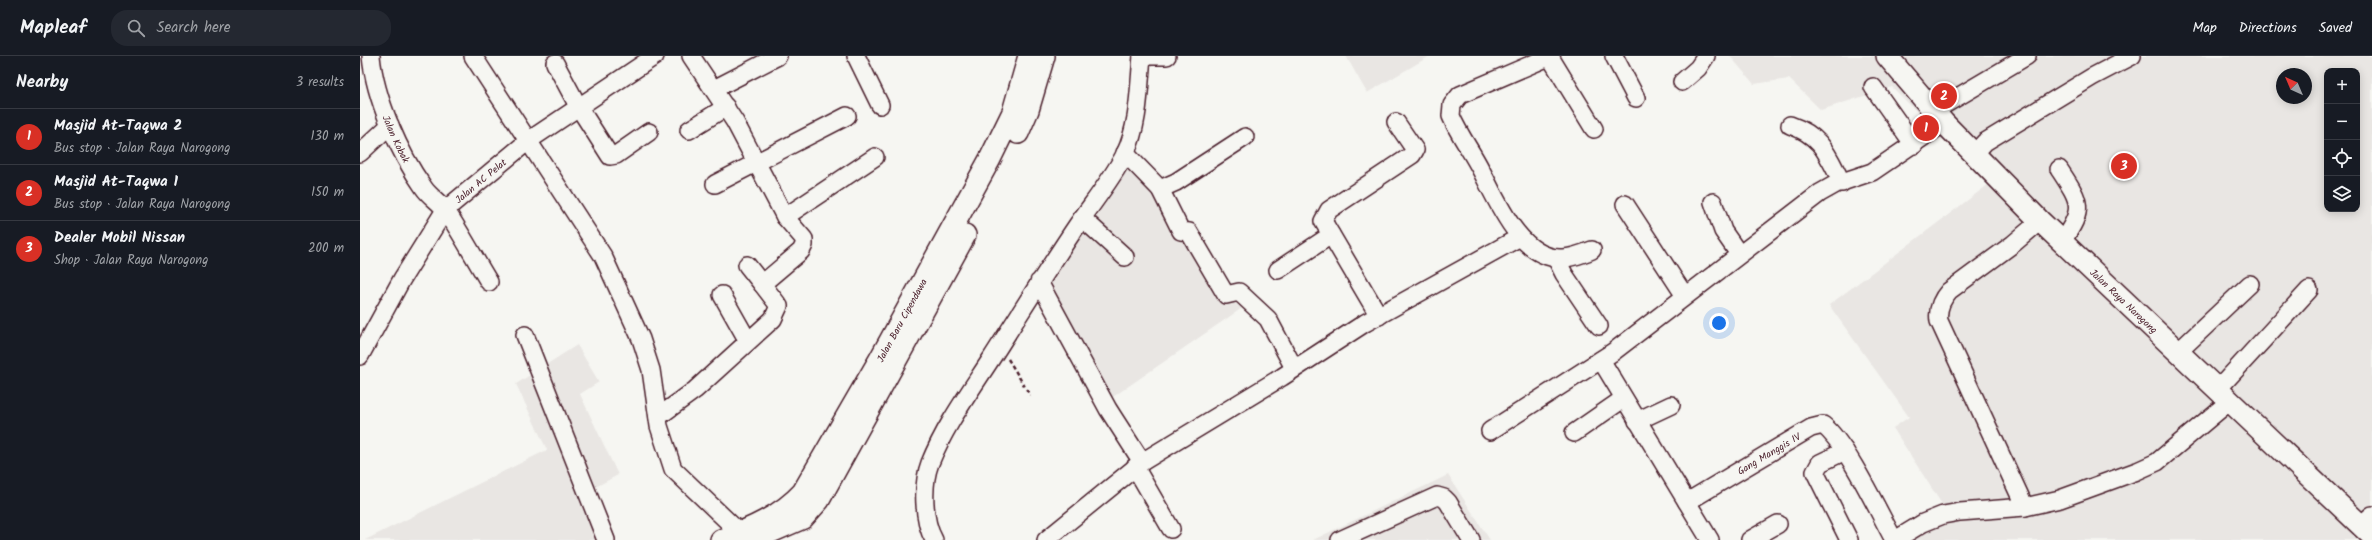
<!DOCTYPE html>
<html lang="en">
<head>
<meta charset="utf-8">
<style>
  body { margin:0; font-family:Kalam,sans-serif; background:#242831; color:#f1f3f6 }
  .controls { position:absolute; right:12px; top:12px; display:grid; overflow:hidden; border-radius:8px; box-shadow:0 2px 10px #0003 }
  .controls button { width:36px; height:36px; display:grid; place-items:center; padding:0; border:0; border-bottom:1px solid #363941; background:#171b24; color:#f1f3f6; font:20px sans-serif }
  .compass { position:absolute; left:1916px; top:12px; width:36px; height:36px; border-radius:50%; background:#171b24; box-shadow:0 2px 10px #0003; rotate:316deg }
  .you { position:absolute; left:1359px; top:267px; width:14px; height:14px; margin:-10px; border:3px solid #fff; border-radius:50%; background:#1a73e8; box-shadow:0 0 0 6px #1a73e833 }
  .badge { display:grid; place-items:center; width:26px; height:26px; border-radius:50%; background:#d93025; color:#fff; font-size:13px; font-weight:700 }
  .pin { position:absolute; translate:-50% -50%; border:2px solid #fff; box-shadow:0 1px 4px #0006 }
  .list { margin:0; padding:0; list-style:none }
  h2 { display:flex; justify-content:space-between; align-items:center; height:52px; margin:0; padding:0 16px; font-size:17px }
  h2 small { font-size:13px; font-weight:400; color:#9ea1a6 }
  .list li { display:grid; grid-template-columns:26px 1fr auto; gap:12px; align-items:center; box-sizing:border-box; height:56px; padding:0 16px; border-top:1px solid #363941 }
  .list b { display:block; font-size:15px; white-space:nowrap }
  .list p { margin:0; font-size:13px; white-space:nowrap; color:#9ea1a6 }
  .list em { font-size:13px; font-style:normal; color:#9ea1a6 }
  .icon { flex:none; width:22px; height:22px; fill:none; stroke:currentColor; stroke-width:2; stroke-linecap:round; stroke-linejoin:round }
  .map { position:relative; flex:none; width:2012px; height:484px; overflow:hidden }
  header { display:flex; align-items:center; gap:24px; box-sizing:border-box; height:56px; padding:0 20px; background:#171b24; border-bottom:1px solid #363941 }
  header strong { font-size:19px }
  nav { display:flex; gap:22px; margin-inline-start:auto; font-size:14px }
  .search { width:280px; height:36px; background:#242831; display:flex; align-items:center; gap:10px; box-sizing:border-box; padding:0 14px; border-radius:16px; color:#9ea1a6; font-size:15px }
  main { display:flex }
  aside { flex:1; background:#171b24 }
  .map>svg:first-child { display:block }
  .built { fill:#e9e6e3; fill-rule:evenodd }
  .lines { fill:none; stroke-linecap:round; stroke-linejoin:round }
  .minor-casing { stroke:#4a1f2b; stroke-width:20 }
  .major-casing { stroke:#4a1f2b; stroke-width:24 }
  .path { stroke:#4a1f2b; stroke-width:2.5; stroke-dasharray:4 3; stroke-linecap:butt }
  .minor { stroke:#f6f6f2; stroke-width:17 }
  .major { stroke:#f6f6f2; stroke-width:21 }
  .labels { text-anchor:middle; stroke-width:3; stroke-linejoin:round; paint-order:stroke }
  .street-label { font-size:10px; fill:#4a1f2b; stroke:#f6f6f2 }
</style>
</head>
<body>
<header>
<strong>Mapleaf</strong>
<div class="search"><svg class="icon" aria-label="search" viewBox="0 0 24 24"><circle cx="10" cy="10" r="6"/><path d="M15 15l6 6"/></svg>Search here</div>
<nav><a>Map</a><a>Directions</a><a>Saved</a></nav>
</header>
<main>
<aside>
<h2>Nearby<small>3 results</small></h2>
<ul class="list">
<li><span class="badge">1</span><div><b>Masjid At-Taqwa 2</b><p>Bus stop · Jalan Raya Narogong</p></div><em>130 m</em></li>
<li><span class="badge">2</span><div><b>Masjid At-Taqwa 1</b><p>Bus stop · Jalan Raya Narogong</p></div><em>150 m</em></li>
<li><span class="badge">3</span><div><b>Dealer Mobil Nissan</b><p>Shop · Jalan Raya Narogong</p></div><em>200 m</em></li>
</ul>
</aside>
<div class="map">
<svg width="2012" height="484" viewBox="0 0 2012 484">
  <rect width="100%" height="100%" fill="#f6f6f2"/>
  <filter id="ink" filterUnits="userSpaceOnUse"><feTurbulence type="fractalNoise" baseFrequency=".025" numOctaves="2"/><feDisplacementMap in="SourceGraphic" scale="8" xChannelSelector="R" yChannelSelector="G"/><feConvolveMatrix kernelMatrix="1 2 1 2 8 2 1 2 1" color-interpolation-filters="sRGB"/></filter>
  <g filter="url(#ink)">
    <g class="built">
      <path d="M986,0h84l-63,37z"/>
      <path d="M1370,0h642v484h-483l56,-31 -52,-81 16,-11 -80,-112 160,-121 -97,-97 -71,23 -32,-31 -35,5zM1967,15h30v138h-30zM1922,18h24v24h-24z"/>
      <path d="M764,100l32,32 65,107 21,13 -135,93 -69,-125z"/>
      <path d="M217,289l22,37 -19,12 38,81 -30,16 19,49h-242l182,-90 -31,-66z"/>
      <path d="M1088,419l42,65h-177z"/>
    </g>
    <g class="lines">
      <defs>
        <g id="minor">
          <path id="s1" d="M11,0c4,42 28,97 53,132 6,9 17,15 23,24 15,23 28,47 42,70"/>
          <path d="M113,0l130,200 38,83 10,31 8,56 14,43 67,64"/>
          <path d="M496,0l24,49"/>
          <path d="M782,0h25"/>
          <path d="M1191,0l-91,39 -8,10 -1,11c8,19 21,36 30,54 16,31 40,90 81,88 10,0 20,-4 30,-8"/>
          <path d="M1254,0l22,42"/>
          <path d="M1190,1l44,72"/>
          <path d="M195,7l23,43 32,50 6,-1 33,-23"/>
          <path d="M1322,26l16,-14 8,-12"/>
          <path d="M1513,31l41,58"/>
          <path d="M354,33l64,-33"/>
          <path d="M1574,55l93,-55"/>
          <path d="M1430,69c32,11 37,29 52,58"/>
          <path d="M329,74l37,-23"/>
          <path d="M0,97l30,-28"/>
          <path d="M765,97l35,36 21,42 8,1 37,63 13,-3 29,27 26,49"/>
          <path d="M1615,97l10,-11 107,-65 40,-21"/>
          <path d="M1699,113c21,32 27,39 3,72"/>
          <path d="M355,128l132,-68"/>
          <path d="M800,133l16,-7 69,-45"/>
          <path d="M1353,146l10,29 16,23"/>
          <path d="M1265,148l60,92"/>
          <path d="M425,161l90,-60"/>
          <path d="M722,162l43,39"/>
          <path d="M1196,202l8,16 35,52"/>
          <path d="M387,209l15,19"/>
          <path d="M918,214l53,-35"/>
          <path d="M679,226l69,127 34,53"/>
          <path d="M362,239l26,46"/>
          <path d="M1019,260l-56,-95 6,-11 83,-55 3,-5 -19,-28"/>
          <path d="M165,279l81,205"/>
          <path d="M1818,296l72,-68"/>
          <path id="s2" d="M0,300l42,-77 43,-69 83,-69 127,-85"/>
          <path d="M1241,304l109,180"/>
          <path d="M1858,333l91,-99"/>
          <path d="M298,361l37,-27 78,-71 6,-13 -17,-22 39,-33 3,-6v-6l-19,-22 -50,-95 -44,-66"/>
          <path d="M1277,365l34,-16"/>
          <path d="M1130,375l123,-79 207,-159 16,-9 36,-12 72,-49"/>
          <path d="M1214,377l49,-34"/>
          <path d="M1485,395l-25,12 -5,9 34,68"/>
          <path d="M775,411l36,62"/>
          <path id="s3" d="M1327,446l124,-74 12,-3c24,19 55,86 71,115"/>
          <path d="M1665,451l-86,-186c-2,-12 2,-21 10,-30l64,-47 27,-23"/>
          <path d="M2001,469l11,-10"/>
          <path d="M574,484c-11,-19 -12,-56 -4,-77 15,-37 39,-70 61,-104 29,-45 57,-91 87,-135 16,-23 34,-45 47,-70 14,-29 14,-66 17,-98"/>
          <path d="M686,484l96,-78 140,-85 83,-54 155,-86"/>
          <path d="M980,484l97,-44 7,2 4,4 23,38"/>
          <path d="M1390,484l28,-16"/>
          <path d="M1535,484l28,-17 20,-8 17,-3 65,-5 35,-8 77,-28 20,-9 73,-61"/>
        </g>
        <g id="major">
          <path id="s4" d="M1527,0l57,67 96,98 332,315"/>
          <path d="M658,77l10,-23 16,-54"/>
          <path d="M397,482l46,-20 16,-18 146,-265"/>
          <path id="s5" d="M361,484c30,-11 60,-24 82,-48l77,-133 110,-200 23,-47 16,-56"/>
        </g>
      </defs>
      <use href="#minor" class="minor-casing"/>
      <use href="#major" class="major-casing"/>
      <path class="path" d="M648,303l22,36"/>
      <use href="#minor" class="minor"/>
      <use href="#major" class="major"/>
    </g>
  </g>
  <g class="labels">
    <g class="street-label">
      <text dy="4" stroke="none"><textPath href="#s1" startOffset="87">Jalan Kobak</textPath></text>
      <text dy="4" stroke="none"><textPath href="#s2" startOffset="215">Jalan AC Pelat</textPath></text>
      <text dy="4" stroke="none"><textPath href="#s4" startOffset="341">Jalan Raya Narogong</textPath></text>
      <text dy="4" stroke="none"><textPath href="#s5" startOffset="294">Jalan Baru Cipendawa</textPath></text>
      <text dy="4" stroke="none"><textPath href="#s3" startOffset="95">Gang Manggis IV</textPath></text>
    </g>
  </g>
</svg>
<div class="controls">
<button>+</button>
<button>−</button>
<button><svg class="icon" aria-label="locate" viewBox="0 0 24 24"><circle cx="12" cy="12" r="6"/><path d="M12 2v4M12 18v4M2 12h4M18 12h4"/></svg></button>
<button><svg class="icon" aria-label="layers" viewBox="0 0 24 24"><path d="M12 4l9 5-9 5-9-5zM3 14l9 5 9-5"/></svg></button>
</div>
<svg class="compass" viewBox="-18 -18 36 36"><path d="M0-13l5 13h-10z" fill="#e53935"/><path d="M0 13l5-13h-10z" fill="#9ea1a6"/></svg>
<div class="you"></div>
<div class="pin badge" style="left:1566px;top:72px">1</div>
<div class="pin badge" style="left:1584px;top:40px">2</div>
<div class="pin badge" style="left:1764px;top:110px">3</div>
</div>
</main>
</body>
</html>
